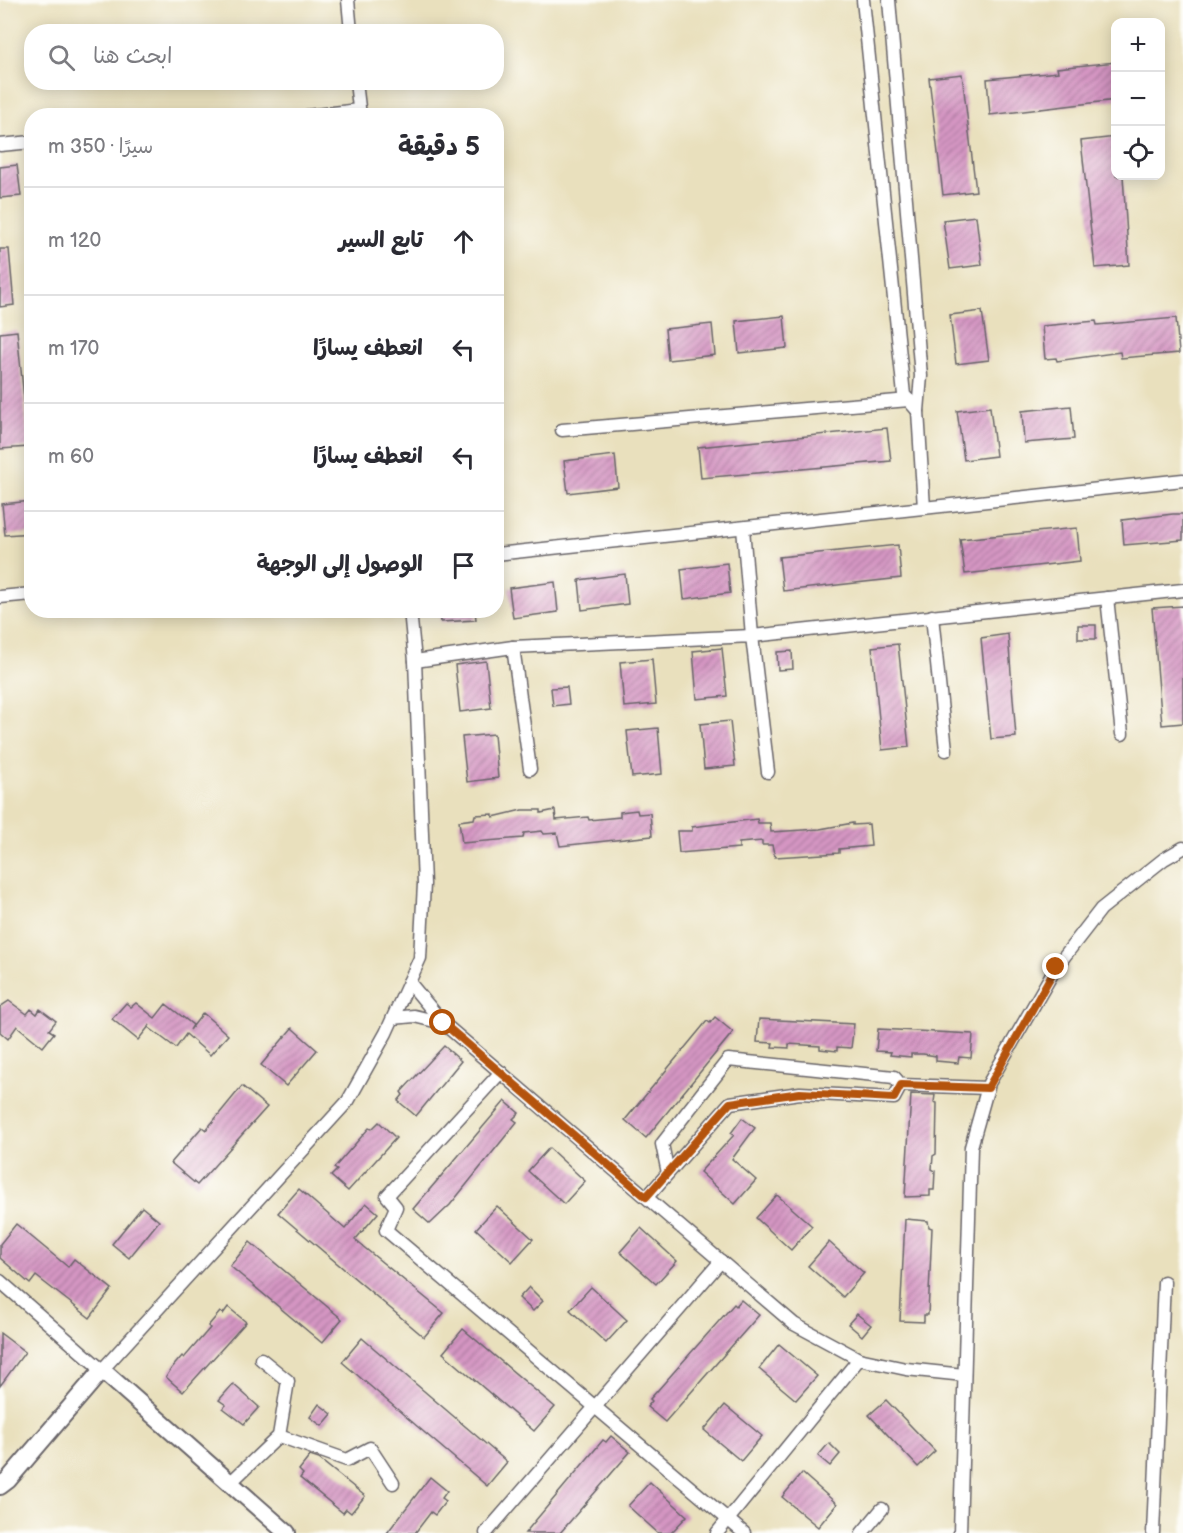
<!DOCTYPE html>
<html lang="ar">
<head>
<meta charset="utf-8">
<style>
  body { margin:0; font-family:"Balsamiq Sans","Playpen Sans Arabic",sans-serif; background:#f7f7f7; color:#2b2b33; direction:rtl }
  .controls { position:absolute; right:18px; top:18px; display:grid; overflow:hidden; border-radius:12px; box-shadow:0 3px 15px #0003 }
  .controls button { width:54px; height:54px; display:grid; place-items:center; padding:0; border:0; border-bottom:2px solid #e1e1e2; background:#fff; color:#2b2b33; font:30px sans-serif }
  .stop { position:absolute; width:18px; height:18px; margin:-14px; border:4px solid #b45309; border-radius:50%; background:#fff }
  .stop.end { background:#b45309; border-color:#fff; box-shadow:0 2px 6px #0008 }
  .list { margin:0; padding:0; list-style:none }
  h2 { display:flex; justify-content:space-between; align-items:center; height:78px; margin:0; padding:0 24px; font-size:26px }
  h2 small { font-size:20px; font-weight:400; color:#7c7c81 }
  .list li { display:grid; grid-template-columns:39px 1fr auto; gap:18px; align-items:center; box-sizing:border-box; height:108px; padding:0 24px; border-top:2px solid #e1e1e2 }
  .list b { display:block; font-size:22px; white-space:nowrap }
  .list em { font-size:20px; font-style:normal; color:#7c7c81 }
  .icon { flex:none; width:33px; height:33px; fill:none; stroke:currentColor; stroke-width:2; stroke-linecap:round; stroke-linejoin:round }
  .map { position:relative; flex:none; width:1183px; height:1533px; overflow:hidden; direction:ltr }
  .search { position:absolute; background:#fff; box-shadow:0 3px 15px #0003; left:24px; top:24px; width:480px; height:66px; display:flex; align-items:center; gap:15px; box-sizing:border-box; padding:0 21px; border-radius:24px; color:#7c7c81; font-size:22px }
  .panel { position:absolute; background:#fff; box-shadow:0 3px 15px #0003; left:24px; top:108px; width:480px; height:510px; border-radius:24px; direction:rtl }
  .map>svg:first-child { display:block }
  .building { fill:url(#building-hatch) }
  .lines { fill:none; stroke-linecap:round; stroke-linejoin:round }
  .street-casing { stroke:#686468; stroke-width:15 }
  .secondary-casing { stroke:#686468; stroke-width:20 }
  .street { stroke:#fff; stroke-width:12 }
  .secondary { stroke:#fff; stroke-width:16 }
  .route { stroke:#b45309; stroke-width:8 }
</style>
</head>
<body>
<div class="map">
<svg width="1183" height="1533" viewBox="0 0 1183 1533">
  <defs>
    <pattern id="building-hatch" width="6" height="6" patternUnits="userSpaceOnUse" patternTransform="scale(1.5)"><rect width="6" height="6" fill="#d596c3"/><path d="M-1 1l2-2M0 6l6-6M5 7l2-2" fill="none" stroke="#ac7aa0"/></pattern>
  </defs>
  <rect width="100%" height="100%" fill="#fdfcf7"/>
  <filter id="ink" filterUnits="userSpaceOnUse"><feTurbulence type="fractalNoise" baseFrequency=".0167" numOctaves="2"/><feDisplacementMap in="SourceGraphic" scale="12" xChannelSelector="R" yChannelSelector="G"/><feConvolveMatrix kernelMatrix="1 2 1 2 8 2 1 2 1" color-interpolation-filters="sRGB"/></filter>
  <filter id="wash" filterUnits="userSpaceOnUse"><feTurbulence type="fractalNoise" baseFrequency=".008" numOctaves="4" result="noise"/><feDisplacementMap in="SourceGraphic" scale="24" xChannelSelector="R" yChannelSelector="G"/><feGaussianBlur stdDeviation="1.35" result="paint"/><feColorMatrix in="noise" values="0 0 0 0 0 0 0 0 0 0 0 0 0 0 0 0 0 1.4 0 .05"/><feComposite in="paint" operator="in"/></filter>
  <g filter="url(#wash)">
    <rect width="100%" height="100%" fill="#e9e0bd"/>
    <g id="blocks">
      <g class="building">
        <path d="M1116,62v38l-126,15 -3,-36 71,-7 -1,-4z"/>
        <path d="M962,74l14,117 -33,4 -14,-117z"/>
        <path d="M1116,137v39h7l6,89 -34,3 -14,-127z"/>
        <path d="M17,165l4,31 -21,2v-31z"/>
        <path d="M976,216l6,49 -32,4 -7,-49z"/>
        <path d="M0,249h9l5,56 -14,2z"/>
        <path d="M982,311l7,49 -33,4 -6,-49z"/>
        <path d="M784,316l3,32 -48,5 -3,-32z"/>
        <path d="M1176,318l3,35 -58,5 -1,-6 -63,9 -1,-3 -11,1 -3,-33 54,-5 1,4z"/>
        <path d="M712,324l3,31 -47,5 -3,-31z"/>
        <path d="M17,331l12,116 -29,2v-116z"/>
        <path d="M1071,406l3,33 -50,4 -2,-32z"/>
        <path d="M990,407l6,49 -32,4 -7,-49z"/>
        <path d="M887,428l4,33 -190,17 -3,-31z"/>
        <path d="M615,455l3,32 -50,6 -4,-32z"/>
        <path d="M32,501v32l-27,2 -3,-31z"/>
        <path d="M1173,514h10v26l-59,5 -2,-25z"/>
        <path d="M1077,528l3,33 -115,13 -5,-35z"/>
        <path d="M898,545l3,33 -118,13 -4,-34z"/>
        <path d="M727,563l3,30 -46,6 -3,-30z"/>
        <path d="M625,574l3,30 -46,6 -3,-30z"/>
        <path d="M555,582l3,30 -45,6 -4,-30z"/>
        <path d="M1183,606v117l-21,2 -10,-117z"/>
        <path d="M440,610h35l1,10 -35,2z"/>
        <rect x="1078" y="625" width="18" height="14"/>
        <path d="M1008,634l8,103 -25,2 -10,-101z"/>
        <path d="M898,644l11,103 -27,3 -10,-103z"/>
        <path d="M722,648l5,48 -30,3 -4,-48z"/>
        <path d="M792,651l1,18 -15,1 -1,-18z"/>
        <path d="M652,659l4,45 -32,3 -4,-45z"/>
        <path d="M486,661l5,47 -31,4 -5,-47z"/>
        <path d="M567,687l2,17 -16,2 -2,-18z"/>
        <path d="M730,721l5,45 -31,3 -4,-45z"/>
        <path d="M658,728l4,46 -30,3 -5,-46z"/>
        <path d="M494,734l4,44 -31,4 -5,-45z"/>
        <path d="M522,810h19v3l14,-3 1,10 32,-3 1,3 31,-3v-5l17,-2 1,4 12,-1 2,23 -92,10 -3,-13 -13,1 -2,-3 -18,2 -1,5 -61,5 -3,-22 15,-2 1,-4 18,-1v3z"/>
        <path d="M757,819l1,4h12l1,9 49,-3 33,-6v2l16,-1 2,22 -32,3v4l-64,4 -3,-12h-10v-4l-23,2v5l-60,5 -2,-22h15v-4z"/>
        <path d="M9,1001l18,13 4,-5 6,5 3,-5 16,12 -7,9 5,3 -11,14 -26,-21 -9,13 -8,-7v-25z"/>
        <path d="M126,1003l5,4 5,-4 19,15 11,-14 27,21 -3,5 13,-17 25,22 -18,20 -24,-21 -10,14 -28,-21 2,-2 -12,15 -26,-21z"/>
        <path d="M715,1017l18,15 -87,106 -21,-18 82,-99 3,2z"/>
        <path d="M759,1019l95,5 -3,24 -14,-1v4l-17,-2v-3l-31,-2v4l-17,-1 1,-4 -16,-1z"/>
        <path d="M292,1028l25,22 -31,36 -25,-21z"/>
        <path d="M878,1029l95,5 -2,24 -12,-1 -1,6 -22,-2v-5l-13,-2h-12v3l-21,-2 1,-3 -15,-1z"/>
        <path d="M444,1046l17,15 -45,55 -18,-15 5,-6 -2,-3z"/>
        <path d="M242,1086l25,21 -70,78 -26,-22 31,-36 4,3z"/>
        <path d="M911,1094l24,1 -1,7 3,1 -1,51 -3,2 -1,13 3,2 -1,19h-4v6l-25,1z"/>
        <path d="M505,1101l14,12 -6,6 4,3 -67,83 -20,19 -17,-15z"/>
        <path d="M742,1118l13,10 -23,31 24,21 -21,24 -35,-32 34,-37 -3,-2z"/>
        <path d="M379,1122l17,16 -48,53 -17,-15 6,-6 -3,-2 35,-40 3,1z"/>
        <path d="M549,1148l36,33 -21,23 -36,-33z"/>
        <path d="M299,1189l46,40 21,-26 12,10 -23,27 89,73 -20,24 -146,-124z"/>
        <path d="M777,1195l35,31 -21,24 -35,-32z"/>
        <path d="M497,1206l36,33 -21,23 -36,-33z"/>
        <path d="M142,1207l17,14 -30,37 -17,-14z"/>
        <path d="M905,1219l23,2 1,6 3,1 -4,87h-4v7l-24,-1z"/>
        <path d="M16,1224l52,43 6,-8 38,30 -22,29 -54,-42 -6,8 -30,-26v-14z"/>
        <path d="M641,1228l36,33 -21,23 -36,-32z"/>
        <path d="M250,1242l92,77 -20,24 -92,-77z"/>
        <path d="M829,1242l35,31 -21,24 -35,-31z"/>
        <path d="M529,1287l14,14 -10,10 -14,-13z"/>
        <path d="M591,1287l36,33 -21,23 -36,-33z"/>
        <path d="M741,1300l18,15 -94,107 -18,-15 5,-6 -2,-2 84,-95 2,2z"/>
        <path d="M228,1307l18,15 -63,70 -17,-15 5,-8 11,-13 2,2 26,-30 -2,-2 12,-14 3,2z"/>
        <path d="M857,1314l14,11 -9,11 -14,-12z"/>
        <path d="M463,1329l92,78 -21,24 -91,-78z"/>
        <path d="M0,1333l25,19 -25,34z"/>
        <path d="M362,1338l145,124 -20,24 -145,-124z"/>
        <path d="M779,1344l38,32 -21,24 -37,-31z"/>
        <path d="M233,1384l26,23 -15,17 -21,-16 3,-3 -7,-5z"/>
        <path d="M886,1400l49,51 -17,16 -49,-52z"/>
        <path d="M319,1404l13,10 -10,12 -12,-9z"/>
        <path d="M725,1405l37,31 -21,25 -37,-31z"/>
        <path d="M611,1436l19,16 -70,81h-35l78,-93 3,2z"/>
        <path d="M829,1443l11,11 -10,12 -12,-10z"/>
        <path d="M310,1456l9,3 46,37 -14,17 -5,-4 -3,4 -43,-35 3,-4 -4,-4z"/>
        <path d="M802,1473l35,31 -19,23 -36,-30z"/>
        <path d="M430,1477l17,14 -5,7 4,3 -11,14 -4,-3 -16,21h-28z"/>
        <path d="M650,1482l37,34 -16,17h-13l-30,-27z"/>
      </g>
    </g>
  </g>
  <g filter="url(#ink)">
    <use href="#blocks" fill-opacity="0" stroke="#686468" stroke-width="1.5"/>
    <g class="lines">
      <defs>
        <g id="street">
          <path d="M348,0l3,32"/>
          <path d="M863,0l41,395 14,16"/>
          <path d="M889,0l32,376 -3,35 6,97"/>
          <path d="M356,82l4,34"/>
          <path d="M307,116l52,-6"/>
          <path d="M0,145l32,-3"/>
          <path d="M562,430l347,-30"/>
          <path d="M743,528l9,108 431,-46"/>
          <path d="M496,554l687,-74"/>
          <path d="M0,597l32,-3"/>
          <path d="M1107,598l15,136"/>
          <path d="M932,616l14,134"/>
          <path d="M415,661l98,-14"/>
          <path d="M530,769l-17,-122 239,-11 16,136"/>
          <path d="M409,982l34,41 351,301 65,35 47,10 58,6"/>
          <path d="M393,1018l21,-2 29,7"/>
          <path d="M501,1072l-114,124 9,11 -10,23 358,303"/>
          <path d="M668,1173l-6,-29 66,-84 166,17 7,8 87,3"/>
          <path d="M647,1197l83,-94 70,-10 94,5 7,-13"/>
          <path d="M0,1281l102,89 246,-269 38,-68 34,-75 4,-74 -9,-223 -5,-51"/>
          <path d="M279,1436l68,24 23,-12 23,35"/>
          <path d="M230,1483l49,-47 9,-55 -27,-22"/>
          <path d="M486,1533l235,-272"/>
          <path d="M717,1533l142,-174"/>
          <path d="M862,1533l20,-24"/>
          <path d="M960,1533l11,-386 18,-64 67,-116 45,-58 63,-50 19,-11"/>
          <path d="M1153,1533l11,-251"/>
        </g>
        <path id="secondary" d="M0,1486l8,-6 94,-110 185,163"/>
      </defs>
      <use href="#street" class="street-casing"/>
      <use href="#secondary" class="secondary-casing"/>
      <use href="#street" class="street"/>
      <use href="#secondary" class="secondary"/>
    </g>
  </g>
  <g class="lines" filter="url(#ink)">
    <path class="route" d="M443,1023l203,174 84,-94 70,-10 94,5 7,-13 87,3 68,-121"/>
  </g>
</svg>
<div class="controls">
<button>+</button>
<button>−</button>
<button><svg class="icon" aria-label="locate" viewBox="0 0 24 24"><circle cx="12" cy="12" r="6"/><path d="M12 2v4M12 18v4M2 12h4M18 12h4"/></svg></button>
</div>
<div class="stop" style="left:443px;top:1023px"></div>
<div class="stop end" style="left:1056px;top:967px"></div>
<div class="search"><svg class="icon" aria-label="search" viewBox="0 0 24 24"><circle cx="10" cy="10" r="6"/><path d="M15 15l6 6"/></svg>ابحث هنا</div>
<section class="panel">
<h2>5 دقيقة<small>سيرًا · 350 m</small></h2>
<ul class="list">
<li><svg class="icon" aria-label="ahead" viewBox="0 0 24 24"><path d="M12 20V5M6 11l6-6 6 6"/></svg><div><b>تابع السير</b></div><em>120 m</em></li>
<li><svg class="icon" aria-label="left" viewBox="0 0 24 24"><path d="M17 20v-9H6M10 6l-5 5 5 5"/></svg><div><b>انعطف يسارًا</b></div><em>170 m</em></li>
<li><svg class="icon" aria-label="left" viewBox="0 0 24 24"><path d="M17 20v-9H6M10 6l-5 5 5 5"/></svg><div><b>انعطف يسارًا</b></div><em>60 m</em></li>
<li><svg class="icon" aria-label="arrive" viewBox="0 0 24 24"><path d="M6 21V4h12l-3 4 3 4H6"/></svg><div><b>الوصول إلى الوجهة</b></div></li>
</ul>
</section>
</div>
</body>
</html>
